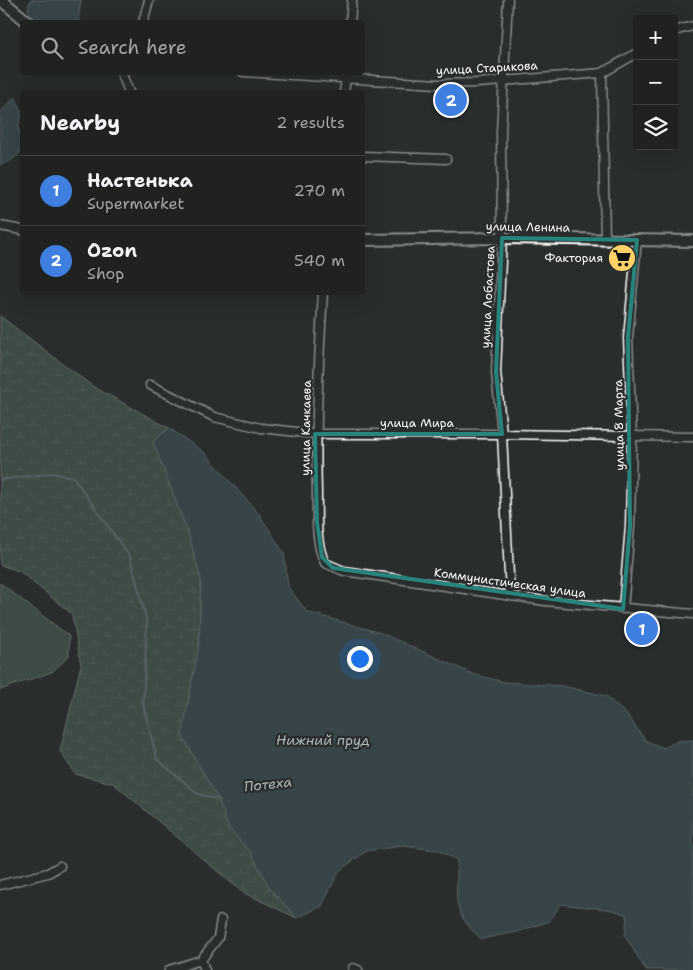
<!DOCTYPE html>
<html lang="en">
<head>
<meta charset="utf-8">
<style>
  body { margin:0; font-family:"Shantell Sans",sans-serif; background:#2d2f2f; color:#f1f3f6 }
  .controls { position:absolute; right:15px; top:15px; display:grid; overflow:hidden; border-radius:5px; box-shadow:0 5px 20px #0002 }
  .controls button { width:45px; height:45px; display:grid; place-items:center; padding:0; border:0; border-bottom:1px solid #3d3f40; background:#202222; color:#f1f3f6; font:25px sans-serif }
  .you { position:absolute; left:359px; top:658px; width:18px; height:18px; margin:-12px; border:4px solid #fff; border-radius:50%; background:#1a73e8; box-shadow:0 0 0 8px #1a73e833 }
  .badge { display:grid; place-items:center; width:32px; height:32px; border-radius:50%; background:#ffd166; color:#fff; font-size:16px; font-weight:700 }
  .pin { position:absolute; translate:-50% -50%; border:2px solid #fff; box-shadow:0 1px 5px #0006 }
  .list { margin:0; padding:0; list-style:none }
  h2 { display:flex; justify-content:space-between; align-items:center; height:65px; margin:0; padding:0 20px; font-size:21px }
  h2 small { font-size:16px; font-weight:400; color:#a2a4a5 }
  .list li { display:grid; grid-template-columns:32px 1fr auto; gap:15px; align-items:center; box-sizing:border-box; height:70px; padding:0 20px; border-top:1px solid #3d3f40 }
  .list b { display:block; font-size:19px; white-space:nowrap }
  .list p { margin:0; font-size:16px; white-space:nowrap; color:#a2a4a5 }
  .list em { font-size:16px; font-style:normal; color:#a2a4a5 }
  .icon { flex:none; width:28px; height:28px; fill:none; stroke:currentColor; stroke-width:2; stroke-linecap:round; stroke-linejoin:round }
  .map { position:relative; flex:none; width:693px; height:970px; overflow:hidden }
  .search { position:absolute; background:#202222; box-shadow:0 5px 20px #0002; left:20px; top:20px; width:345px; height:55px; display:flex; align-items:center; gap:12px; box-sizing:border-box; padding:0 18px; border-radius:5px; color:#a2a4a5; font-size:19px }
  .panel { position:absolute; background:#202222; box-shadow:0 5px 20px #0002; left:20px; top:90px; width:345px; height:205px; border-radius:5px }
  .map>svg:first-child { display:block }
  .wetland { fill:url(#wetland-marsh); stroke:#aab8b0 }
  .garden { fill:#567261; stroke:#aab8b0 }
  .water { fill:#47646b; stroke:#91a2a6 }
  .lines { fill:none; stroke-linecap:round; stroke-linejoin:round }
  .stream { stroke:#91a2a6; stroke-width:2 }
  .minor-casing { stroke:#fff; stroke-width:11 }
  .tertiary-casing { stroke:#fff; stroke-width:14 }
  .minor { stroke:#2a2d2e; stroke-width:8 }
  .tertiary { stroke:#2a2d2e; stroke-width:10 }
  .marked { fill:none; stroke:#27847c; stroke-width:4; stroke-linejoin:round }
  .labels { text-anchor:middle; stroke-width:4.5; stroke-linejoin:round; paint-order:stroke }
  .street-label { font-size:12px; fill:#fff; stroke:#2a2d2e }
  .poi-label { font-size:12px; fill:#fff; stroke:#2a2d2e; text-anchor:end }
  .water-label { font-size:14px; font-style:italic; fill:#acb9bc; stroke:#2a2d2e }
</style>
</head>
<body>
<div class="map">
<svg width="693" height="970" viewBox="0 0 693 970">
  <defs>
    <pattern id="wetland-marsh" width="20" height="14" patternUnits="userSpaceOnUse" patternTransform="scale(1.25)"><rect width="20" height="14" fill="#567261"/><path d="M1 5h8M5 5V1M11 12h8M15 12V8" fill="none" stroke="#6f8779"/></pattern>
  </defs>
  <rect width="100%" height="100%" fill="#2a2d2e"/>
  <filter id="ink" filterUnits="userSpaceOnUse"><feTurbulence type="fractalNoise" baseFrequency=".02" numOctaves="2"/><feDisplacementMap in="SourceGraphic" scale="10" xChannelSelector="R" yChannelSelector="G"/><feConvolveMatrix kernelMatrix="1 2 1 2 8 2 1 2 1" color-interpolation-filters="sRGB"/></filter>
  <g filter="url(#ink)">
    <path class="wetland" d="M0,316l92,70 77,42 -16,14 35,91 13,46 -2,65 -17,91 37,66 9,26 23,26 19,36 27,29 -55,-26 -129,-109 -38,-9 -15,-23 21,-86 -9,-51 -53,-43 -19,-6z"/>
    <path class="garden" d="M0,583l69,53v20l-17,16 -52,18z"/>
    <g class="water">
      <path d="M31,0h50l-3,20 3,2h-44l-7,-6 -2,-9z"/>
      <path d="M15,97l7,17 -4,13c9,23 3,30 -18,38v-52z"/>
      <path d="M169,428l36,25 54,61 25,39 4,34 19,25 74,21 92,41 31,8 59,4 43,10 21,19 19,26 18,7 14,-7 15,-1v230h-47l-21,-34 2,-21 -14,-5 -53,-6 -10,17 -33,11 -36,7c-32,-30 -23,-39 -24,-79l-20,-10 -34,-4 -37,5 -27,20 -17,35 -25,12 -27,-29 -19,-36 -23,-26 -9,-26 -37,-66 17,-91 2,-65 -13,-46 -35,-91z"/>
    </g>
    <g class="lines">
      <path class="stream" d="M0,480l53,-7 20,4 57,80 17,66 -4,81 14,55 41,35 22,6"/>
      <defs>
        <g id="minor">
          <path d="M508,0l-7,132 1,106 -6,134 6,62 8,161"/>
          <path d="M143,22l6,-22"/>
          <path d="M350,22l2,-22"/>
          <path d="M674,31l19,-5"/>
          <path d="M121,72l8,20"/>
          <path d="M243,72l194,12 40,-1 125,-10 35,-20"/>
          <path d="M602,73l3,167"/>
          <path d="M344,92l3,-20"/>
          <path d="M362,156l84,3"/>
          <path d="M0,226l22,4"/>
          <path d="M323,292c-4,67 -8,133 -6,200 0,22 -2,51 8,71l19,8 201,30 148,13"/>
          <path d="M150,385l64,32 47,11 54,6h187l191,3"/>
          <path d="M623,609l7,-83 2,-89 -4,-99 9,-98"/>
          <path d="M0,885l48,-12 12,-7"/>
          <path d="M353,968l5,2"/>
          <path d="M169,970l32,-10"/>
          <path d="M205,970l-4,-10 17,-22 3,-18"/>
        </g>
        <g id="tertiary">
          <path d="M1,0l27,22"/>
          <path d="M362,240l140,-2 191,3"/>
        </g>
      </defs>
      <use href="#minor" class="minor-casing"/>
      <use href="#tertiary" class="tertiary-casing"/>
      <use href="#minor" class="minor"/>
      <use href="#tertiary" class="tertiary"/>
    </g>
  </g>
  <path d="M0 0H693V970H0ZM502,238l135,2 -9,98 2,188 -7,83 -290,-41 -11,-11 -5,-35 -2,-88h187l-6,-62z" fill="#2a2d2e" fill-opacity=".55" fill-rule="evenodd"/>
  <path class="marked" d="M502,238l135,2 -9,98 2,188 -7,83 -290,-41 -11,-11 -5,-35 -2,-88h187l-6,-62z"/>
  <defs>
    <symbol id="supermarket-disc" viewBox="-11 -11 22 22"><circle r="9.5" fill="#ffd166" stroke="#2a2d2e"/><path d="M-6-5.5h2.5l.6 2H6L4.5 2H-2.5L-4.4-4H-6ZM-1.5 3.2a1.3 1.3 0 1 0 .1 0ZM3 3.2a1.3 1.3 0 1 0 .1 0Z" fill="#111"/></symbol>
  </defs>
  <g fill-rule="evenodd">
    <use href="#supermarket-disc" x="606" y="242" width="32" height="32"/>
  </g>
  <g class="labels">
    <g class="street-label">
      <text transform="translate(487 68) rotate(-3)" y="4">улица Старикова</text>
      <text transform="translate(528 227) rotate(1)" y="4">улица Ленина</text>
      <text transform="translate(488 297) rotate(-87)" y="4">улица Лобастова</text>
      <text x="417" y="427">улица Мира</text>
      <text transform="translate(619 425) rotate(-91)" y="4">улица 8 Марта</text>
      <text transform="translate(306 428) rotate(-89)" y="4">улица Качкаева</text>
      <text transform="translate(510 583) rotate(8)" y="4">Коммунистическая улица</text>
    </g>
    <g class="poi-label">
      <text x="603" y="262">Фактория</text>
    </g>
    <g class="water-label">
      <text x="323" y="745">Нижний пруд</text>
      <text transform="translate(268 784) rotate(-6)" y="5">Потеха</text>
    </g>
  </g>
</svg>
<div class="controls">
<button>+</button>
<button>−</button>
<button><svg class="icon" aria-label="layers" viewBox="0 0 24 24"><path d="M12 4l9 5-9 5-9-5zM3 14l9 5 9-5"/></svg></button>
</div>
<div class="you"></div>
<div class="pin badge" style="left:642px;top:629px;background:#3f7fe0">1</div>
<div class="pin badge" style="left:451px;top:100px;background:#3f7fe0">2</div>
<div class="search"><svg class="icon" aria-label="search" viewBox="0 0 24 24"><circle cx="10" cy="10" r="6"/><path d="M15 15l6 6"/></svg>Search here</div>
<section class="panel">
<h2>Nearby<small>2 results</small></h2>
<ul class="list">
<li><span class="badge" style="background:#3f7fe0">1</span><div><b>Настенька</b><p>Supermarket</p></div><em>270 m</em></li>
<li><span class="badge" style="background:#3f7fe0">2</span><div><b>Ozon</b><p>Shop</p></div><em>540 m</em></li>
</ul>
</section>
</div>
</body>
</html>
